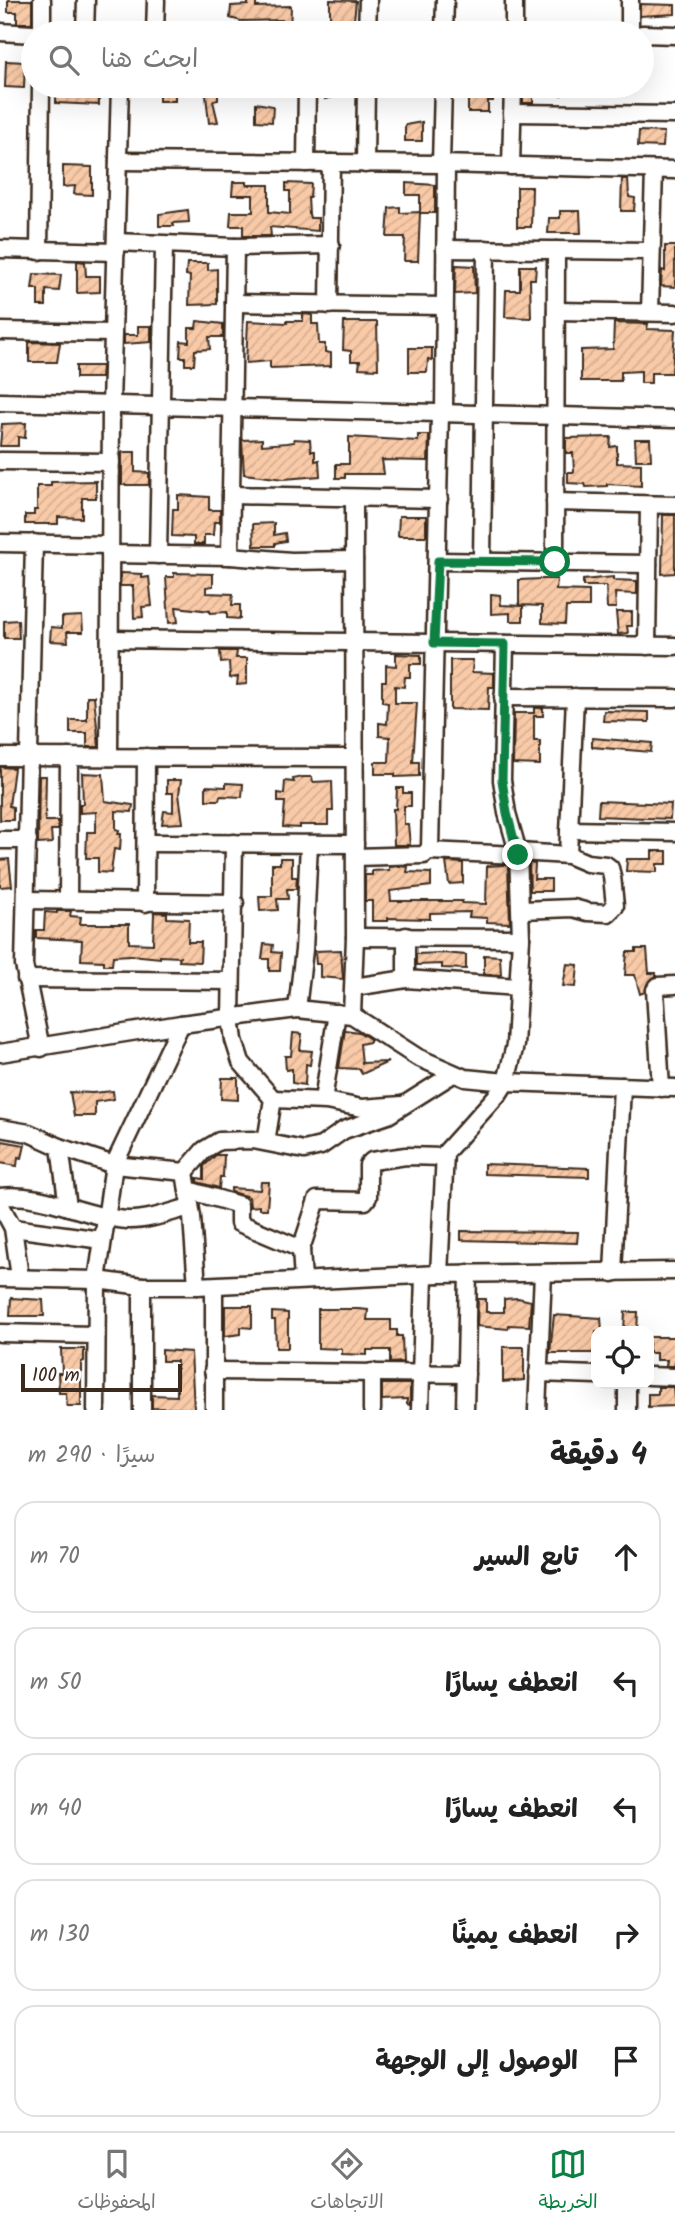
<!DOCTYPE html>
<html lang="ar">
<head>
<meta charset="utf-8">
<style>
  body { margin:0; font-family:Kalam,"Playpen Sans Arabic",sans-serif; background:#f6f6f6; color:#222; direction:rtl }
  .controls { position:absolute; right:21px; bottom:21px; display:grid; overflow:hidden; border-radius:14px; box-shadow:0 7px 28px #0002 }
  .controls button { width:63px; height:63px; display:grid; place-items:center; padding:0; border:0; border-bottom:2px solid #e0e0e0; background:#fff; color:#222; font:35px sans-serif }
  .scale { position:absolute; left:21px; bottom:18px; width:161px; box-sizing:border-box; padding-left:7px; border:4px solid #3b2a1e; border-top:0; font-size:19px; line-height:24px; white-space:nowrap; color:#3b2a1e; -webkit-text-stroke:5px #fff; paint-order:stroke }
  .stop { position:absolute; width:21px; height:21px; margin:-16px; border:5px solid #0b8043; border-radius:50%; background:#fff }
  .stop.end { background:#0b8043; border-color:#fff; box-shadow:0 2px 7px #0008 }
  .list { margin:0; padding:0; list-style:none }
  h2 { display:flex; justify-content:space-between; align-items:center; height:91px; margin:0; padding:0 28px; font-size:30px }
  h2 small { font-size:23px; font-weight:400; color:#767676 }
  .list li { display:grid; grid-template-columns:46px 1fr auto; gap:21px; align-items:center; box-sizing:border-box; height:112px; margin:0 14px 14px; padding:0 14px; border:2px solid #e0e0e0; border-radius:21px }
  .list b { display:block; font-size:26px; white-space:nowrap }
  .list em { font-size:23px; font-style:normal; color:#767676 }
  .icon { flex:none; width:38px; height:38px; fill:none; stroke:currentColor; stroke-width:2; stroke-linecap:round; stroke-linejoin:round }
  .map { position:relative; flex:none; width:675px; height:1410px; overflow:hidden; direction:ltr }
  .search { position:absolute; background:#fff; box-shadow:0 7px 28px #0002; left:21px; right:21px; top:21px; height:77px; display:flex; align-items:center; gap:18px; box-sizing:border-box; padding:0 24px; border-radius:38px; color:#767676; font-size:26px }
  .sheet { height:721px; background:#fff }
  nav { display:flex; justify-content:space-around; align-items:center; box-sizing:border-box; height:98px; border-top:2px solid #e0e0e0; background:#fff; font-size:19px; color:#767676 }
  nav a { display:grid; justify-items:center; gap:4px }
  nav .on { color:#0b8043 }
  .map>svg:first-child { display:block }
  .building { fill:url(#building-hatch); stroke:#3b2a1e; stroke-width:2 }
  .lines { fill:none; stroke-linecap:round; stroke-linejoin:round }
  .minor-casing { stroke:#3b2a1e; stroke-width:21 }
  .minor { stroke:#fff; stroke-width:16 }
  .route { stroke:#0b8043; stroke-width:9 }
</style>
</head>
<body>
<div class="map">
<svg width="675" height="1410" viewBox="0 0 675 1410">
  <defs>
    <pattern id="building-hatch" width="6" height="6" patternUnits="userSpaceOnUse" patternTransform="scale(1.75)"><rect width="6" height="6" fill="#f9caa8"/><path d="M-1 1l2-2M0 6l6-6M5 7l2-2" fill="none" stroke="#d6ae90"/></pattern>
  </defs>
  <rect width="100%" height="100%" fill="#fff"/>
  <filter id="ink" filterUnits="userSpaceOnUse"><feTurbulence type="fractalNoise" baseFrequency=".0143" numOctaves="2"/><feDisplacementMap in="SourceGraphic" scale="14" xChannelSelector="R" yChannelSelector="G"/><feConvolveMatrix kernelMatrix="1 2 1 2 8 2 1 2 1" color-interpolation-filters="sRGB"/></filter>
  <g filter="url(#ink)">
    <g class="building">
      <path d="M8,0h24v23h-15v-11h-9z"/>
      <path d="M248,0h8v7l35,-1 -1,27h-9l1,-13 -41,1 -11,-3 1,-12 17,-1z"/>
      <path d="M330,0l26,1 -2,19 -24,-1z"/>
      <path d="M640,4l35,1v9l-35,2z"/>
      <path d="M6,61l19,1 -1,26 -19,-1z"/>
      <path d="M77,86h14v10h8v9l-43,-2v-10h7l1,-3 13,1z"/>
      <rect x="159" y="86" width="16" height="15"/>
      <path d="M205,86h13v14l-5,1 5,21 -9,1z"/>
      <path d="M322,86h25l2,7 -24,6z"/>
      <path d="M523,86h40l-1,9 -29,-1v9h-10z"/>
      <path d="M478,92h15v9h-5v11h-20v-14h10z"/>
      <path d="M256,103l17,3 -1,16 -16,-1z"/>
      <path d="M422,122v19h-17v-16z"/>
      <path d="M639,131l25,1 -1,15 -25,-1z"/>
      <path d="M63,166l29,1v28l-18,-1 1,-8 -12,1z"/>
      <path d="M622,179h6l1,18 6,1 -1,13h-13z"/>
      <path d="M233,182h14v3h22v27l21,2v-23h-4v-8l25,1 -1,14h-2l1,16 1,4h8v13l-48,-4 1,9h-28v-10h-13l1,-14h22v-17h-21z"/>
      <path d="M406,183l29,2v28h-15v-18h-14z"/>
      <path d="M517,187h15l-1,40h-14z"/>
      <path d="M400,207v6l20,-1 -2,49h-14l1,-24h-18l2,-29z"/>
      <path d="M188,210l1,12 -16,1 1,3h-15v-12z"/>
      <path d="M560,211h20l1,22h-33l1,-15h11z"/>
      <path d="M665,246h10v41l-14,-1 1,-16 3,1z"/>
      <path d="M77,261l8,1 1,14h14v16l-23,1z"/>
      <path d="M187,263h21v7l9,-1v35l-28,1 1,-29 -4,-1z"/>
      <path d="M456,265l18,1 1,27 -20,1z"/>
      <path d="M520,266h16l-1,13h-5l1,39 -26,-1 1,-27h14z"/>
      <path d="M34,274l27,1 -2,16 -13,-1v16h-8v-17h-6z"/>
      <path d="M303,314l9,1v9h6l1,20h6v8l6,1v13l-61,2v-7l-24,2 2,-42 39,2v-2h16z"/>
      <path d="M197,321l26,3v13h-14l1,12 -15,1 -1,15h-9v-8h-5l1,-16 8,1v-14h7z"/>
      <path d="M344,322h33l1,47 -19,-1 1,-7h-9v-10l-8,-1z"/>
      <path d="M614,323l34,1 -1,5 28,1 -3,43h-21v10h-10v-12l-20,1v9h-40v-31l32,-1z"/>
      <path d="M138,326h13v16l-27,2v-9h14z"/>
      <path d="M29,342l31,1 -3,19h-28z"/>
      <path d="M409,348h23v12l-4,-1 -1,13h-18z"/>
      <path d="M76,366h26l-1,12h-25z"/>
      <path d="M26,423l-1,15 -7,-1v9h-18l2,-22z"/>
      <path d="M418,435h11l-1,26 -46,-1 2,14h-39v4h-9v-14h13v-27l69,4z"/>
      <path d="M611,437l-1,10 7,-1v17l24,1v22l-34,-2v2l-21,1 -1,-3 -17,-1v-11h6l-1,-19h-7v-15z"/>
      <path d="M262,439v6l25,-2 7,-1v-3l16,1 1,11h4v10l4,-1 1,16 -36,3 -40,-5 -2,-34z"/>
      <path d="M635,439h15l1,21h-15z"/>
      <path d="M122,452h13v20l14,1v12h-27z"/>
      <path d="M96,481v17h-14v20l-24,-1v7h-33v-9h9v-5h3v-24h14v-4z"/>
      <path d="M178,495l31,2v13h11v12h-6l-1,13h-9v9h-10v-7l-22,-1 1,-27h5z"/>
      <path d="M663,515h12v58l-13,1z"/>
      <path d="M399,516h27v20h-28z"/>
      <path d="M274,523v12l11,-2 1,8 -11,2v3h-21l-1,-22z"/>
      <path d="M121,573l21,1v4l7,-1 3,29 -10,1 1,10 -9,1 -1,-32h-13z"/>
      <path d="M174,573l39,1v12l-7,1v6l27,1 -1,11h8v14l-13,-1v-6l-17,1v-2l-34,-4 2,15 -9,1 -3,-46h8z"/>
      <path d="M613,577v3l24,1v13l-22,-1 1,15h-9l-1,-22h-23v-6z"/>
      <path d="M542,579h15l-1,11 33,1v16h-23l-1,17 -23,-1v-17l-23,-1v-25z"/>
      <path d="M491,594l9,1 1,10 22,1v15h-13v-8l-19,1z"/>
      <path d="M616,612h16v14h-5l1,7 -10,1z"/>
      <path d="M82,616l1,16h-16l1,10 -18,-1 1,-14 11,1v-11z"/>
      <path d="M18,620l1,18h-15v-17z"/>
      <path d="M220,651h17l-1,7h11v26l-10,1 1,-8 -8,1 -1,-16 -8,1z"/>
      <path d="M396,654l25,1v9h-11v13h-5l-1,10 -9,-1v17h22l-4,59h6v14l-24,1v-3h-20v-12h14l1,-25 -11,-1v-13l8,1 1,-21 -6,-1v-21h4v-16l10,1z"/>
      <path d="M450,660h23l-1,12 22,1v14h-5l-1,23 -38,-1z"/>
      <path d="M87,696h7l5,51h-12v-14h-17v-13h17z"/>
      <path d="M534,708h9v8h-9v25h6v24l-27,-1 1,-51h20z"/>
      <path d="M604,711l45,1v10l-46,-1z"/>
      <path d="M592,738l60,5 -1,9 -59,-5z"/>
      <path d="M0,767l14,1 -5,38 4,1v13h-13z"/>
      <path d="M82,773l21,1 2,27 28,4 -1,7 -16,-1v18l3,1 -1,4h3l-1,16 -6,-1 -3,24 -13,-1v-14h-12l1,-26h9v-20l-16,1v-9h3z"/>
      <path d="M39,776h7l-1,45h13v9h-7l1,13 -14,1z"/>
      <path d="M303,777h9l1,5 19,-1 1,30h-5v14h-28v3l-17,-1 2,-25h-7v-9l6,1 1,-13 9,1 -1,-3z"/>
      <path d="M167,780h14l-2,14 4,29 -21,1 2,-13 9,1v-19h-6z"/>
      <path d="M226,783l17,1 -1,13 -22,-1 -1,4h-13v-14l20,1z"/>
      <path d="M397,788h6v5h8v13h-7v18h4l2,21h-16l-1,-36h3z"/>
      <path d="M599,801l72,3 -1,15 -72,-3z"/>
      <path d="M652,851h15v13h-10v8l-31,-1 1,-12h25z"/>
      <path d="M280,858h12v19h5l-1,12h-9l1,10h-11l1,11 -18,1 -1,-15h13v-32h8z"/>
      <path d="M9,859l3,27 -12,1v-27z"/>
      <path d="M446,862l17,1v20l-14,1z"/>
      <path d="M529,863l6,1 -1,15h17v12h-21z"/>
      <path d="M503,865h5l2,58 -23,-1v-4l-18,-1 1,-5 -40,1v6l-42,-1v3h-16v-20h-7v-26h7v-4l17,-1v-3l11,-1 8,1 -1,5 24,1v13l-41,5 1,10h71v2l24,1 1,-38z"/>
      <path d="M57,911h14l-1,5 11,1 -1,7h49v19l24,1 1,-32 13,1v5l22,1 -1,23h13l-1,20 -21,-1 1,-4 -20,-1v2l-29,-3 -18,1 -1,9h-8v-4l-23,-1 1,-20 -46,-2v-8h8l1,-18 12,1z"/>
      <path d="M264,944l9,1 -1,7 9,1 -1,18h-11v-12h-7z"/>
      <path d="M636,949h11l2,24h7v3l-9,8 -2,8 -5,2 -5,-19h-10l2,-23h9z"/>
      <path d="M341,950l2,29 -23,-2v-13h-4l-1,-13z"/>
      <path d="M443,953l23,2v14l-24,-1v-4l-26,1v-11z"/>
      <path d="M484,955l16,1 1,19 -17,-1z"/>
      <path d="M567,964l11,1 -2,22 -13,-1z"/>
      <path d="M345,1030l14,2 11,7v3l-10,2 2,19 26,-1 -26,12 -3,-5 -20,-1z"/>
      <path d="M293,1033l9,1 -2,16 12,1 -2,14 -4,-1 -1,21 -13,-2v-14l-6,1 -1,-14h6z"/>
      <path d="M222,1078h16v22l-17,-1z"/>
      <path d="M113,1091l1,8 -19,3v14h-21l-4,-24 22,1z"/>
      <path d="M2,1141l23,4 -3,13 -4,-1 -1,9 -17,-3z"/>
      <path d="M216,1155h8l-1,22h-3l-1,11 -22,-6v-4l7,1v-13z"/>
      <path d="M484,1164l105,4v9l-105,-3z"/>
      <path d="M261,1182h8l-2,27h-8v-3l-9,1 -1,-10 -18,-5v-4l29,2z"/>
      <path d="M461,1231l117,1 -1,11 -116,-3z"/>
      <path d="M11,1298l32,2 1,16h-34z"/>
      <path d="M518,1298l13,3 -2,25 -20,-1 -1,4 -31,-3 1,-27h8v13h18v-13z"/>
      <path d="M225,1306h27v22l-11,-1v7l-16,2z"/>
      <path d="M318,1309h40l10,1 -1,10h24v10h6v6h5l1,26 -13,1v-13h-23v5l-25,-1v-5l-24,-1z"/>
      <path d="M272,1312l16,1v35h-12l-1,-28h-3z"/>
      <path d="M625,1312h13l-1,19h-13z"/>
      <path d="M554,1315l47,3 1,13h-6l-1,22h-45z"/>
      <path d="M649,1337h26v29h-9l1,-6h-11v-7h-7z"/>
      <path d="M503,1347h21v33l-21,2z"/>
      <path d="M61,1349h23v12l-3,1v44h-14l-1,-13h-7l-1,-20h4z"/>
      <path d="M162,1350l29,2 3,57 -42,-1v-13l25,1v-35h-15z"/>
      <path d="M382,1384h28v21l-3,-1v-5l-25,1z"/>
      <path d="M658,1387h15l2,19 -27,1v-13h10z"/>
    </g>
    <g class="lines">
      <defs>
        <g id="minor">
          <path d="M0,32l33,2"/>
          <path d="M42,33v-33"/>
          <path d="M85,33l1,-33"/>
          <path d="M155,33l1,-33"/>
          <path d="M367,33l1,-33"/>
          <path d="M444,33l1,-33"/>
          <path d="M514,33v-33"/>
          <path d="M630,33v-33"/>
          <path d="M642,34l33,1"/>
          <path d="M512,113l163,2"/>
          <path d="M118,161l323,3 234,6"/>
          <path d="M306,163l1,-77"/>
          <path d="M365,164l1,-78"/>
          <path d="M441,164l2,-78"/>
          <path d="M511,166l2,-80"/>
          <path d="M116,242l119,5 96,-2"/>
          <path d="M0,249l116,3"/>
          <path d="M445,249l206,2"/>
          <path d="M39,251l2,-165"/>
          <path d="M234,303l210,3"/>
          <path d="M329,305l2,-142"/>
          <path d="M556,311l119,2"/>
          <path d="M650,312l4,-142"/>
          <path d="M0,331l113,2"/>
          <path d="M0,402l675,17"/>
          <path d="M444,414l2,-250"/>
          <path d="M0,461l111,1"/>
          <path d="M231,495l208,4"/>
          <path d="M555,502l120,3"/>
          <path d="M0,543l110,2"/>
          <path d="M34,543l-10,422 17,83"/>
          <path d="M110,554l120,2 61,5 63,-1"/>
          <path d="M158,555l6,-310"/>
          <path d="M230,556l5,-309"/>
          <path d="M438,561l210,3"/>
          <path d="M482,561l4,-312"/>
          <path d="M555,562l1,-312"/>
          <path d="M110,639l565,7"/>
          <path d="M647,646l2,-141"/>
          <path d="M503,697l172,1"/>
          <path d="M0,757l355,1"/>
          <path d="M109,757l2,-352 9,-319"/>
          <path d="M569,830l106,2"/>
          <path d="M0,840h28"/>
          <path d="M146,843l209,1"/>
          <path d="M234,843l-3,175 3,22 7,22 32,37 -7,43"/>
          <path d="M429,851l89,4"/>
          <path d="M518,852l50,3 19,8 19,2 4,3 2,8 3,30 -7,7 -20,-1 -15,-4 -51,2"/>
          <path d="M568,855l7,-158"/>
          <path d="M355,857l69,-2 6,-7 10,-435"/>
          <path d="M26,900l209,3"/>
          <path d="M68,900l1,-143"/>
          <path d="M145,903l1,-146"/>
          <path d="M406,936v43l112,8"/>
          <path d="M355,937l166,1"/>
          <path d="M26,979l205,2"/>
          <path d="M354,987l52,-8"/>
          <path d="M297,1009l7,-59 5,-106"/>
          <path d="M352,1015l3,-78 -1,-438"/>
          <path d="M0,1053l181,-29 116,-15 55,6 65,42 48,21 41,4 169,6"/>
          <path d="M661,1088l-6,-98 3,-4 17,-1"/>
          <path d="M273,1099l53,2 36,7 40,-3"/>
          <path d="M323,1100l14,-87"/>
          <path d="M0,1128l29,5 31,14 54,18 71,7 7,45 5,69"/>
          <path d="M60,1147l8,60"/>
          <path d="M185,1172l19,-22 15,-9 34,-1 51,10 17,-4 23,-16 44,-15 65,-41"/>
          <path d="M188,1190l51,15v18l62,26"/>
          <path d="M0,1197c46,-5 82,20 127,23 20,1 44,-8 63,-13"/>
          <path d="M0,1204l13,24 7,49"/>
          <path d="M13,1228l89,12"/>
          <path d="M613,1273l9,-187"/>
          <path d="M439,1274l6,-121 54,-60 7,-11 9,-37 6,-107 -3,-86 -11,-39 -5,-33 3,-136"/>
          <path d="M0,1278l97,2 45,6h55l242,-12 236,-3"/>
          <path d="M303,1280l-2,-31 16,-49 48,1 3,-4v-32l4,-4 34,-5 38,1"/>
          <path d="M142,1286v124"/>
          <path d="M214,1286v124"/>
          <path d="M0,1333l95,2"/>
          <path d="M213,1371l253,3"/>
          <path d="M538,1373l58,2"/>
          <path d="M649,1376l26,1"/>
          <path d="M96,1410l1,-130 17,-115 67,-141"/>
          <path d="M372,1410v-38"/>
          <path d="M420,1410l4,-135"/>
          <path d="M465,1410l3,-137"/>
          <path d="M537,1410l6,-137"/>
          <path d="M627,1410v-26"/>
        </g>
      </defs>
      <use href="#minor" class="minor-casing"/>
      <use href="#minor" class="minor"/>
    </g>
  </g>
  <g class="lines" filter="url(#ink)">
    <path class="route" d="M518,855l-11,-42 -5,-33 3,-136 -71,-1 4,-82 117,1"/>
  </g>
</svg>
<div class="controls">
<button><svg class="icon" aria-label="locate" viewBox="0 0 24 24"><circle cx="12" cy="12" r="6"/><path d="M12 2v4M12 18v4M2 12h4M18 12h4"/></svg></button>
</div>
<div class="scale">100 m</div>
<div class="stop" style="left:555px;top:562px"></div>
<div class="stop end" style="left:518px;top:855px"></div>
<div class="search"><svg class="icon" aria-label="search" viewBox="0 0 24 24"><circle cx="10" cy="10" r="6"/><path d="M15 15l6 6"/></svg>ابحث هنا</div>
</div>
<section class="sheet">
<h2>4 دقيقة<small>سيرًا · 290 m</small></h2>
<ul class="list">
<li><svg class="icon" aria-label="ahead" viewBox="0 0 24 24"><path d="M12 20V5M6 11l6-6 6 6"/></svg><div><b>تابع السير</b></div><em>70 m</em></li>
<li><svg class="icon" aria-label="left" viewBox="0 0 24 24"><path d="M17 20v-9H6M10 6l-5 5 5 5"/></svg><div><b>انعطف يسارًا</b></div><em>50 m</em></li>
<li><svg class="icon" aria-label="left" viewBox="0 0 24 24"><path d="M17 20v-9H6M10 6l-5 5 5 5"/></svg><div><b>انعطف يسارًا</b></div><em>40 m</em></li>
<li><svg class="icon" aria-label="right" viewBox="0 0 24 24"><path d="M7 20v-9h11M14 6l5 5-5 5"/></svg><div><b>انعطف يمينًا</b></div><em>130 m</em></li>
<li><svg class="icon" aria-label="arrive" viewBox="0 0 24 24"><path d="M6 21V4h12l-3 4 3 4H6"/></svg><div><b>الوصول إلى الوجهة</b></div></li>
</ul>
</section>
<nav>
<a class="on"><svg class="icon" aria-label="map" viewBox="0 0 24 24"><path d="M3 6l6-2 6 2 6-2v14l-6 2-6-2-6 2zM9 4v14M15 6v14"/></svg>الخريطة</a>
<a><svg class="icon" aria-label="directions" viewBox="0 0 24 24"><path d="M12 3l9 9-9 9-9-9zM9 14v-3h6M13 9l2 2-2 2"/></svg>الاتجاهات</a>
<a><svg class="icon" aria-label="saved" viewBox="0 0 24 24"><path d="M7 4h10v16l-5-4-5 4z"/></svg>المحفوظات</a>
</nav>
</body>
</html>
